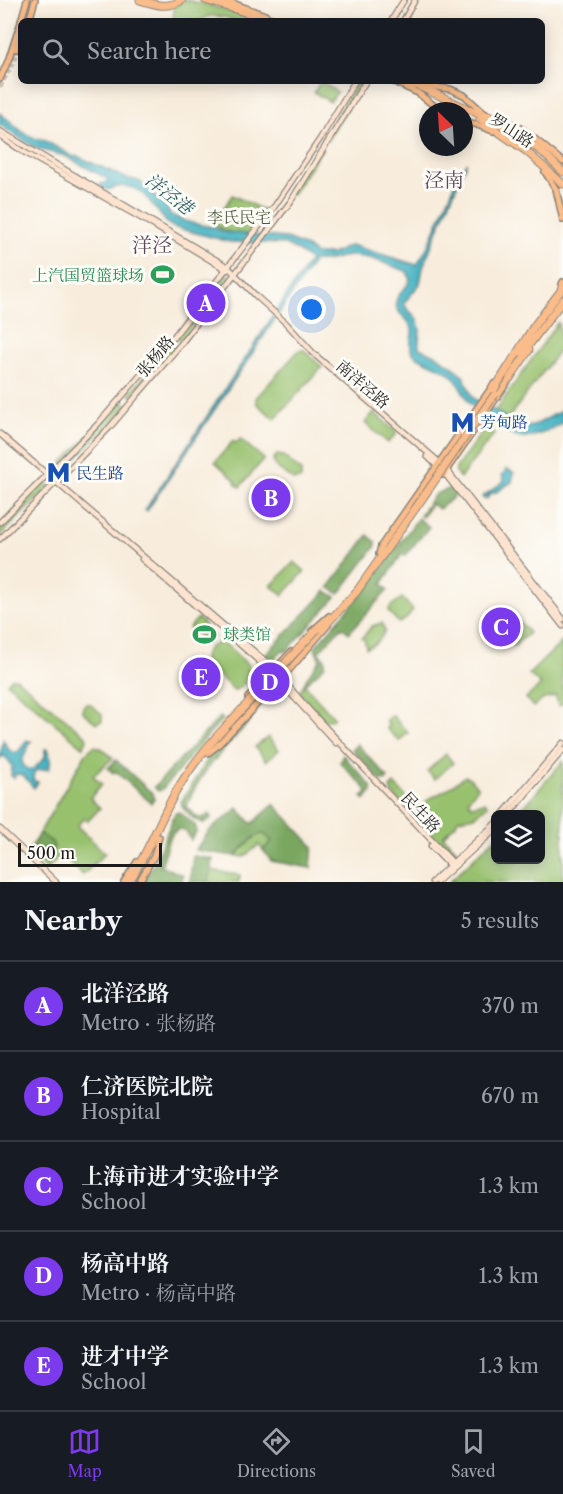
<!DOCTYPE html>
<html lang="en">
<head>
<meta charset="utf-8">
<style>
  body { margin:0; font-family:"Libre Caslon Text","Noto Serif SC",serif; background:#242831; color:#f1f3f6 }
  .controls { position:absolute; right:18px; bottom:18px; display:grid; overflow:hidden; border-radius:9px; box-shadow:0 3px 15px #0003 }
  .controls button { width:54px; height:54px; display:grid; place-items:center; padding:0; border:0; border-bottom:2px solid #363941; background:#171b24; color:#f1f3f6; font:30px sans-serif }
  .compass { position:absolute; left:419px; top:102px; width:54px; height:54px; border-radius:50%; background:#171b24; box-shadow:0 3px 15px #0003; rotate:335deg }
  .scale { position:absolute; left:18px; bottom:15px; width:144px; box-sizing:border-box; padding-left:6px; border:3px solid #1c1c1c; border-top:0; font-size:16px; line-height:21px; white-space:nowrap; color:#1c1c1c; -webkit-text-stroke:4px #fdfcf7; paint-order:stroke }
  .you { position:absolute; left:312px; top:310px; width:21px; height:21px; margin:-15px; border:4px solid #fff; border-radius:50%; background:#1a73e8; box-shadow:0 0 0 9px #1a73e833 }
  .badge { display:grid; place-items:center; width:39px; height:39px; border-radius:50%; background:#7c3aed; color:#fff; font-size:20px; font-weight:700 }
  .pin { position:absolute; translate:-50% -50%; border:3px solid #fff; box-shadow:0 2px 6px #0006 }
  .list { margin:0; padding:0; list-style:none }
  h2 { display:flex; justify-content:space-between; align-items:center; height:78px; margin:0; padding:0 24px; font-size:26px }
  h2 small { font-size:20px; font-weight:400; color:#9ea1a6 }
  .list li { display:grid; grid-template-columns:39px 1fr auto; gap:18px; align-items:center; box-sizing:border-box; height:90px; padding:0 24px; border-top:2px solid #363941 }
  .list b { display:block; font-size:22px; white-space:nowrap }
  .list p { margin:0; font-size:20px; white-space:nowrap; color:#9ea1a6 }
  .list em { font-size:20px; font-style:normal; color:#9ea1a6 }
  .icon { flex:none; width:33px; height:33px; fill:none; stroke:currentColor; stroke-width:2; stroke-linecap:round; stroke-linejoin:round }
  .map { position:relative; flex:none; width:563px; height:882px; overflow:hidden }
  .search { position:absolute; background:#171b24; box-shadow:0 3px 15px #0003; left:18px; right:18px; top:18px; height:66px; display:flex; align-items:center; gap:15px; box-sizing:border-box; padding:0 21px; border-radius:9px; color:#9ea1a6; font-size:22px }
  .sheet { height:528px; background:#171b24 }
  nav { display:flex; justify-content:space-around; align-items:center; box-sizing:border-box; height:84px; border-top:2px solid #363941; background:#171b24; font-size:16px; color:#9ea1a6 }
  nav a { display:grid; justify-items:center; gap:3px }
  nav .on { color:#7c3aed }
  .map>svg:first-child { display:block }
  .green { fill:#98c16e; stroke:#5a6e45; stroke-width:1.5 }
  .forest { fill:#7aa761; stroke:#4b623e; stroke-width:1.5 }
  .water { fill:#42b0c0; stroke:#2f666e; stroke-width:1.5 }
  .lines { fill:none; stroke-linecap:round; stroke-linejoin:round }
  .primary-tunnel { stroke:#ccc3b6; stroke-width:5; stroke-dasharray:5 2.5; stroke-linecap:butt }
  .secondary-casing { stroke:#8a847c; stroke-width:7 }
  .primary-casing { stroke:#8a847c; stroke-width:8 }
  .highway-casing { stroke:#8a847c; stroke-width:9 }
  .secondary { stroke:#fde4d0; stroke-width:4.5 }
  .primary { stroke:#f9bc8a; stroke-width:5 }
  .highway { stroke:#f9bc8a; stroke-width:7 }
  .highway-bridge-casing { stroke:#8a847c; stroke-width:9; stroke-linecap:butt }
  .highway-bridge { stroke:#f9bc8a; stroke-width:7 }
  .labels { text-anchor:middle; stroke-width:6; stroke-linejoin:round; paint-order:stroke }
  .street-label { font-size:16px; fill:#1c1c1c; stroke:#fdfcf7 }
  .park-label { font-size:16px; fill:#4e5e3d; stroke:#fdfcf7 }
  .leisure-label { font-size:16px; fill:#27864d; stroke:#fdfcf7; text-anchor:end }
  .transit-label { font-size:16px; fill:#164399; stroke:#fdfcf7; text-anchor:start }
  .water-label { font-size:18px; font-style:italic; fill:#2d5f66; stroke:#fdfcf7 }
  .quarter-label { font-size:20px; fill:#5b4558; stroke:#fdfcf7 }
</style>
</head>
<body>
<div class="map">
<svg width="563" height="882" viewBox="0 0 563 882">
  <rect width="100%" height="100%" fill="#fdfcf7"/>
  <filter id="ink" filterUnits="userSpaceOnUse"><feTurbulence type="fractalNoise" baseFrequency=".0167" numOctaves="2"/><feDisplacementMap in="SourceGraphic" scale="12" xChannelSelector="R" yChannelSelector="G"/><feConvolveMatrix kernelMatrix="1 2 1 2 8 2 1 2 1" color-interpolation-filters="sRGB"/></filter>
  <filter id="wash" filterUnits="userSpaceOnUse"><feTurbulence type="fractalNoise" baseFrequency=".008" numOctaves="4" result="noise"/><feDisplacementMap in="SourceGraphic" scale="24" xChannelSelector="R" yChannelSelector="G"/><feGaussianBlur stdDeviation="1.35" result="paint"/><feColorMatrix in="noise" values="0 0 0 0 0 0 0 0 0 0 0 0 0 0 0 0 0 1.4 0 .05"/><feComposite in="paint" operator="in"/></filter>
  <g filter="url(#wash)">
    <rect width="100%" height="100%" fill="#f8eddd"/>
    <g class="green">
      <path d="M185,0l21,4 50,15 -1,2h-19l-12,-4 -15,-1 -9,5h-28l2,-7v-7z"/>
      <path d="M321,81l16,11 -7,10 -16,-10z"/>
      <path d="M358,81h6l-37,60 -5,-2z"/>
      <path d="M318,147l4,2 -30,46 -5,-4z"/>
      <path d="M232,195l33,16 -18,24 -22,-4 -11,-7z"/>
      <path d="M226,273l4,3 -49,65 -6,-4z"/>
      <path d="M558,322l5,26 -5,4 -51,68 -12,-9z"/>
      <path d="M172,343l5,5 -43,50 -5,-4z"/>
      <path d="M299,350h5l18,17 -47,52 -18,-15 -1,-6z"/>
      <path d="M123,401l5,4 -71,73 -5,-5z"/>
      <path d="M374,412l23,21 -9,10 -23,-20z"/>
      <path d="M486,426l9,7 -35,45 -4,-5v-5z"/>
      <path d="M240,439l24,20 -24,28 -5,-4 1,-2 -21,-19 18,-21 3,2z"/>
      <path d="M277,455l6,1 18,15v8l-8,1 -18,-14 -2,-7z"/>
      <path d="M44,481l6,5 -50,50v-11z"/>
      <path d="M294,562l11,9 -22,24 -12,-9z"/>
      <path d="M402,598l11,12 -7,9 -7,4 -11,-12 3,-5z"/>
      <path d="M504,608l6,2 19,23 -15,13 -21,-25 2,-9z"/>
      <path d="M198,618l7,7 -1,2 10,9 -6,7 -19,-15z"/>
      <path d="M382,623l3,8c-5,9 -9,14 -19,17l-1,-7 -3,-3 10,-12z"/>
      <path d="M220,639l28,26 2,9 -2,7 -14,10 -30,-31c0,-9 6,-15 15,-16l-2,-2z"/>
      <path d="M562,642l1,62 -5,2 -2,-10 -12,3 -11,8 -7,-9 15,-13 -12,-11z"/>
      <path d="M12,678h4l70,58 1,4 -4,7 -76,-64z"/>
      <path d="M304,684l30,33 -3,3h-7l-25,-28z"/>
      <path d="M85,704h5l12,10v7l-6,2 -12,-10 -2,-4z"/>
      <path d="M392,715l16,18 -9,8 -13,-13 3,-3 -4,-4z"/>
      <path d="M268,737l11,13 -13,11 -11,-14z"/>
      <path d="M94,746l7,2 12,10 -20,18 9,8 -12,14 10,10 -12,13 -4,-3 -7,8 28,27 -22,22 -22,-21 -14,15 -17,-16v-4l56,-96z"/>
      <path d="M446,754l7,9 -18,16 -8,-8z"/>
      <path d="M563,761v121h-114l46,-44 1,22h44v-46h-22z"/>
      <path d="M465,776l5,2 8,10 -9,10v5l3,2 12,-3 4,3 -13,11 -17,3 -2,5 -13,12 15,16 -6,4 -4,-2 -57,-62 -1,-4 4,-4 24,25 11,-10 17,-9z"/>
      <path d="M258,834c6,-1 14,2 14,9l-9,7 -4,-5 -15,12 -9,-1z"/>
      <path d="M193,856l20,3 -2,11 29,5 -1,7h-49z"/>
    </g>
    <g class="forest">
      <path d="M451,488l5,7 -17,14 -8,-5 -9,13 -2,-2 15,-21z"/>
      <path d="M418,518l11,9 -24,29 -3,-2 -20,30 6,6 -39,43 -7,-6 -24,25 7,7v7l-21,19 3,-8 13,-17 -5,-11 1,-4 51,-57z"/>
      <path d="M368,535l8,7v4l-37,48 -10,-7z"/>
      <path d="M326,591l10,6 -50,55 -3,-2 -10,9 -8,-4z"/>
      <path d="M251,715l2,3c-24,27 -55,54 -67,90 10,3 9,17 23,6l3,4 -8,5c-8,-1 -22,-12 -23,-21l26,-42z"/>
      <path d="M220,717l3,2c-22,23 -40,49 -62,71l-3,1 -4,-4z"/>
      <path d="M357,744l31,34 -3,3 -5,-1 -28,-31z"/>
      <path d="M343,755l28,31 1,6 -7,8 -3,-3 5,-4 -1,-4 -26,-27z"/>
      <path d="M116,760l37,34 1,5 -3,4 -36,-32 -2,2 -5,-5z"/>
      <path d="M274,804l39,42 -2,22 -40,-7 -8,-11 9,-9 -8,-7c-11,0 -20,14 -29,22l-40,-6 15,-20 28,-22 14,16z"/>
      <path d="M179,812l16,13 1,7 -5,8 -5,-9 -7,-2c-13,5 -13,25 -18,37l22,9 -1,7h-39l11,-18 21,-51z"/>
      <path d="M39,833l13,9 2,5 -1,2h-13l-6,8 -4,-6z"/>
      <path d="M193,856l20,3 -4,23h-19z"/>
    </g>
    <g class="water">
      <path d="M0,113l24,20 12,6h6l32,18 3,-1 49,22 13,3 12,9 6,9 6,3 8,13 20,8 23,4 10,5 61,6 21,9 10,7h16l19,-9 66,20 12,-21 31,-72 7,-10 -32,75 -12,30 -3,17 -16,19c2,7 8,9 12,15 7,10 2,20 3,30l17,7 20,14 8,8 9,21 48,28h12l30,-16v13c-32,17 -45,23 -74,-3 -7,-6 -15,-11 -20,-18 -7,-10 -9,-19 -18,-27 -9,-9 -34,-15 -39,-23 -4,-6 1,-16 0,-23 -2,-11 -17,-14 -16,-27 1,-12 22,-18 10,-31 -17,-5 -37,-16 -55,-15 -13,0 -24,7 -37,5l-167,250 -2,-1 165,-250 -14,-10 -13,-6 -53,-2 -57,-15 -5,-3c-18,-20 -28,-48 -60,-34l-10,-5 9,-3 1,-3 -43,-23 -30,-8 -35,-23z"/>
      <path d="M507,469l7,4 -2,9 -17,11 -6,1 -1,4 -4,1 -2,-2 22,-16 -2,-6z"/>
      <path d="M3,740l6,10 5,3 5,-2 7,-10h5l-9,20 2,5 6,4 3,-1 12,-11v-9h2l4,11 -2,9 -11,1 -4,2 -1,8 5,2 -4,6 -11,-13 -7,-1 -2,4 -3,-2 1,-10 -7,-10 -5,2z"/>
    </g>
  </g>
  <g filter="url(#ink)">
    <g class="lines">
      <path class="primary-tunnel" d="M0,87l13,-25 6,-17"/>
      <defs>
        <g id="secondary">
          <path d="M391,21l13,-21"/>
          <path d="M403,21l12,-21"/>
          <path d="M0,131l228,136 28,29 30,27 29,32 125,108"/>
          <path d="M0,136l22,15 126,71 79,48"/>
          <path d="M0,434l271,232 39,45 145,154"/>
          <path d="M427,456l19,19 117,151"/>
          <path d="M446,469l117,150"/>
          <path d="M0,522l97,-97 75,-86 102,-132 46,-68 35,-58"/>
          <path d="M0,539l110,-112 70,-82 111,-144 75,-120"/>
          <path d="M142,559l126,110 68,74"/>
          <path d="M503,814l60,-71"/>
          <path d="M509,814l54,-64"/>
          <path d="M0,829l56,53"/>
          <path d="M431,846l21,22"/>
          <path d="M432,882l64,-59"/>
          <path d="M437,882l59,-53"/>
        </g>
        <g id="primary">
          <path d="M224,0l41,15"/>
          <path d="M21,21l6,-21"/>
          <path d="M29,21l6,-21"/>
          <path d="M16,49l5,-12"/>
          <path d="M0,79l8,-18 13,-39"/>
          <path d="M392,81l26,12 23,18"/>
          <path d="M421,85l29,4 14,6 20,18 31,12 10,6 38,31"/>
          <path d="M464,120l29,11"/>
          <path d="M545,172l11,17 7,31"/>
          <path d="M562,284l1,-2"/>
          <path d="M443,475l68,-98"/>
          <path d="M379,554l2,-8 113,-162"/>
          <path d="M312,631l17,-15"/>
          <path d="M248,698l43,-46"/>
          <path d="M208,753l8,-6 68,-71 44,-51"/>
          <path d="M124,882l13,-20"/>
          <path d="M139,882l15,-26 5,-19"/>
        </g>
        <g id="highway">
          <path d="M140,0c15,5 28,9 42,0"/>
          <path d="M205,0l46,14 15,7"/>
          <path d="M262,15l14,6"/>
          <path d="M398,81l14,7"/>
          <path d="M408,81l99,46 34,24 22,21"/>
          <path d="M480,119l46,32 37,33"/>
          <path d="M523,353l40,-53"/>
          <path d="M510,378l19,-28"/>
          <path d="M492,393l42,-67 29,-38"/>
          <path d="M320,631l37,-40 58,-82"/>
          <path d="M129,882c18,-28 29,-58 45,-87 15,-27 35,-51 56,-73"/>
        </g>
      </defs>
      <use href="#secondary" class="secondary-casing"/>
      <use href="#primary" class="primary-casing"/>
      <use href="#highway" class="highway-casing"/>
      <use href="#secondary" class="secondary"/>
      <use href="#primary" class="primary"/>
      <use href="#highway" class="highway"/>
      <defs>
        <g id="highway-bridge">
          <path d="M415,509l80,-115"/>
          <path d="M230,722l87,-93"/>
        </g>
      </defs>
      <use href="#highway-bridge" class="highway-bridge-casing"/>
      <use href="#highway-bridge" class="highway-bridge"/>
    </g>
  </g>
  <defs>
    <symbol id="stadium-bare" viewBox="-9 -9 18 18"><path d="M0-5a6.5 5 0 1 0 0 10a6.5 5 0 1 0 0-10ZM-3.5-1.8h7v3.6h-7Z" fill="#2e9e5b" stroke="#fdfcf7" stroke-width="2.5" paint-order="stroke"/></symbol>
    <symbol id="metro-bare" viewBox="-9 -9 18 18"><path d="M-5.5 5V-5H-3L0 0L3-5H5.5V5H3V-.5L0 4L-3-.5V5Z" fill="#1a4fb4" stroke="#fdfcf7" stroke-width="2.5" paint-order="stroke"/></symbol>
  </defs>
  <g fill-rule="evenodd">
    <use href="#stadium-bare" x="146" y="258" width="33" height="33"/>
    <use href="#metro-bare" x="446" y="406" width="33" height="33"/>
    <use href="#metro-bare" x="42" y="456" width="33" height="33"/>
    <use href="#stadium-bare" x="188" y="618" width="33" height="33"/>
  </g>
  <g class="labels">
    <g class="street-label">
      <text transform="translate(512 130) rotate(33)" y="6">罗山路</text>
      <text transform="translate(155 356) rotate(-50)" y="6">张杨路</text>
      <text transform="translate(363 384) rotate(41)" y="6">南洋泾路</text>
      <text transform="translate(421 812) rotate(47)" y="6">民生路</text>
    </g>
    <g class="park-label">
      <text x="239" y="223">李氏民宅</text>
    </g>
    <g class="leisure-label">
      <text x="144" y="281">上汽国贸篮球场</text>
      <text x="223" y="640" text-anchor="start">球类馆</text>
    </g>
    <g class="transit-label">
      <text x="480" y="428">芳甸路</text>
      <text x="76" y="479">民生路</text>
    </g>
    <g class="water-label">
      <text transform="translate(169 194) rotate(38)" y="6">洋泾港</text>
    </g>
    <g class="quarter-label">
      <text x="444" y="187">泾南</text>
      <text x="152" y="252">洋泾</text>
    </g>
  </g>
</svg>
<div class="controls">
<button><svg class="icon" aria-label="layers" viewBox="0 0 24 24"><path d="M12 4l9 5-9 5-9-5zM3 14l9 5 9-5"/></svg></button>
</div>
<svg class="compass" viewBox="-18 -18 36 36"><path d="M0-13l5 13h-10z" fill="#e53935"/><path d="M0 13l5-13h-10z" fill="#9ea1a6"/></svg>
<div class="scale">500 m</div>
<div class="you"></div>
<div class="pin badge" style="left:206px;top:303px">A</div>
<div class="pin badge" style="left:271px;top:498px">B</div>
<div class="pin badge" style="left:501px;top:627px">C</div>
<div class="pin badge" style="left:270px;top:682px">D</div>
<div class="pin badge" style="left:201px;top:677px">E</div>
<div class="search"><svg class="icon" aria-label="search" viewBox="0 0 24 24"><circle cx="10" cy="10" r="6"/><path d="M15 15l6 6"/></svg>Search here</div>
</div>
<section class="sheet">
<h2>Nearby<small>5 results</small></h2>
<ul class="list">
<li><span class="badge">A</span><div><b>北洋泾路</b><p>Metro · 张杨路</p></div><em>370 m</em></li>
<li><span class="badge">B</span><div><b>仁济医院北院</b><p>Hospital</p></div><em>670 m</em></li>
<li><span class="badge">C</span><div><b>上海市进才实验中学</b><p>School</p></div><em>1.3 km</em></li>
<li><span class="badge">D</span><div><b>杨高中路</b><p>Metro · 杨高中路</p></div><em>1.3 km</em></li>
<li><span class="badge">E</span><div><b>进才中学</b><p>School</p></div><em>1.3 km</em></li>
</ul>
</section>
<nav>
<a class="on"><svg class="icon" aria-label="map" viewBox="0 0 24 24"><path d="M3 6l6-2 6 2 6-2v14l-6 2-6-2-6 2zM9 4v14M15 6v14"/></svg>Map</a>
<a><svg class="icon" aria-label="directions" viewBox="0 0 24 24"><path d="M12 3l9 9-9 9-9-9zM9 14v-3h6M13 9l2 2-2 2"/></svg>Directions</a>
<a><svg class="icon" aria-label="saved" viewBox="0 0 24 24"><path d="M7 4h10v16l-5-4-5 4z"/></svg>Saved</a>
</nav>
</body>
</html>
